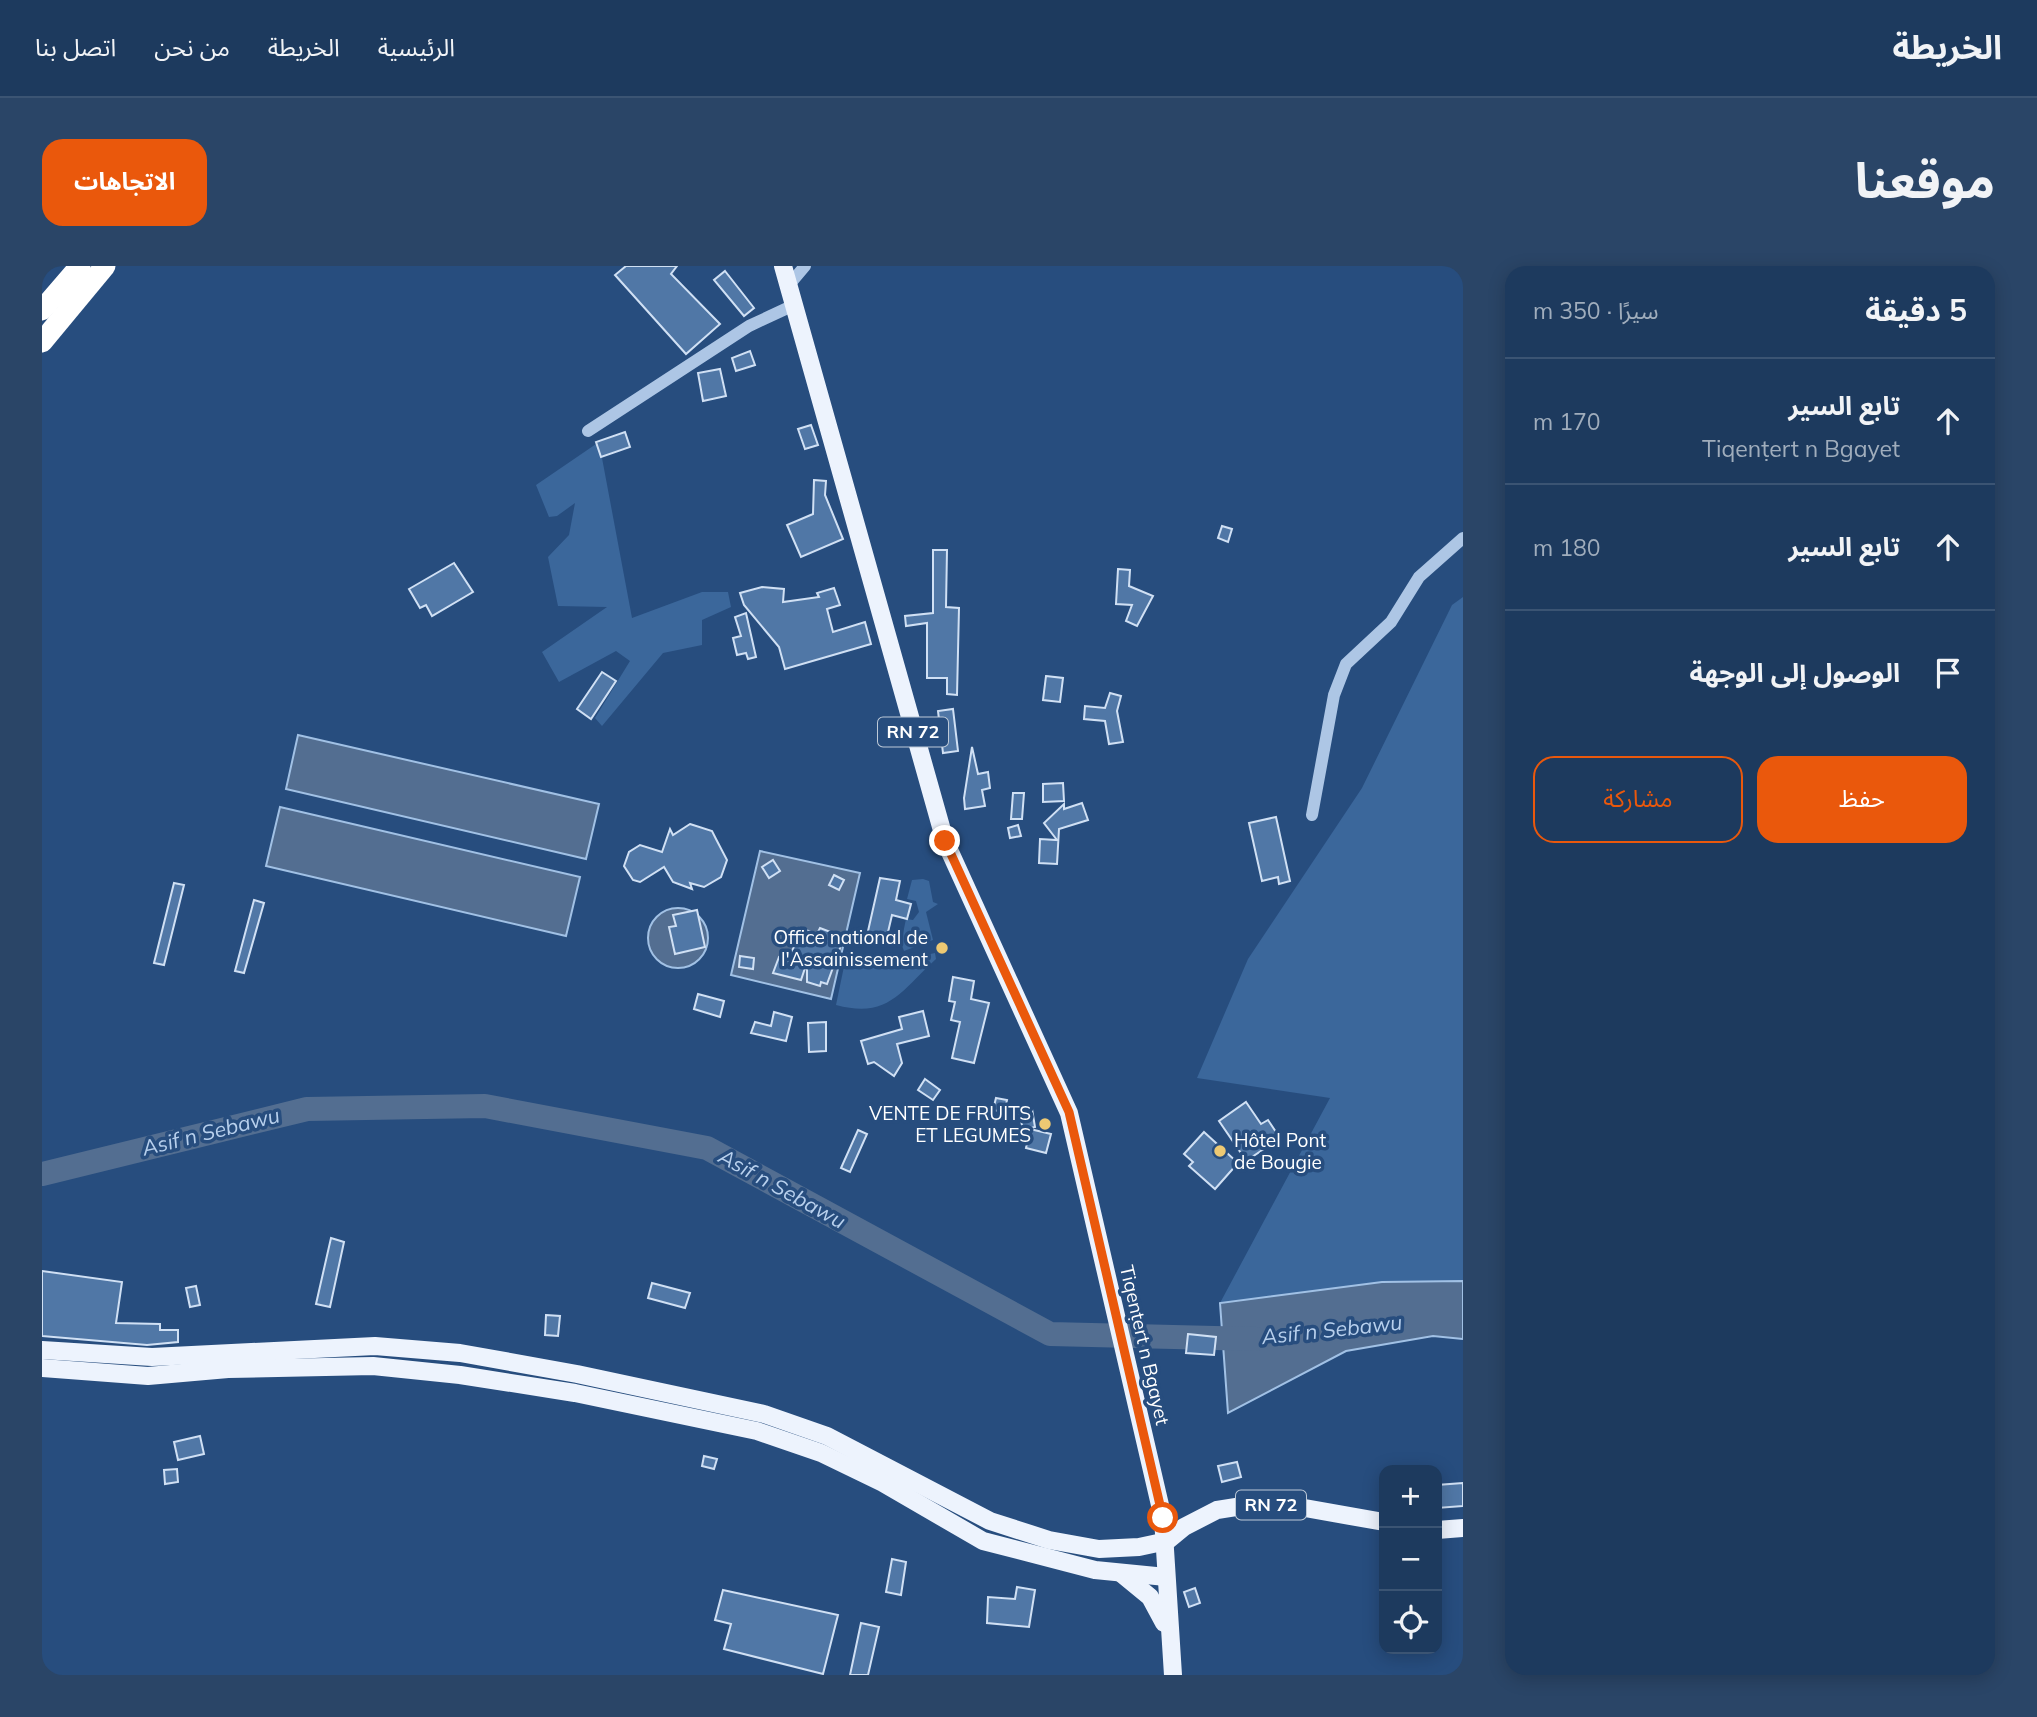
<!DOCTYPE html>
<html lang="ar">
<head>
<meta charset="utf-8">
<style>
  body { margin:0; font-family:Mulish,"Noto Sans Arabic",sans-serif; background:#2a4567; color:#f1f3f6; direction:rtl }
  .controls { position:absolute; right:21px; bottom:21px; display:grid; overflow:hidden; border-radius:14px; box-shadow:0 4px 18px #0003 }
  .controls button { width:63px; height:63px; display:grid; place-items:center; padding:0; border:0; border-bottom:2px solid #3b5473; background:#1d3a5e; color:#f1f3f6; font:35px sans-serif }
  .stop { position:absolute; width:21px; height:21px; margin:-16px; border:5px solid #ea580c; border-radius:50%; background:#fff }
  .stop.end { background:#ea580c; border-color:#fff; box-shadow:0 2px 7px #0008 }
  .list { margin:0; padding:0; list-style:none }
  h2 { display:flex; justify-content:space-between; align-items:center; height:91px; margin:0; padding:0 28px; font-size:30px }
  h2 small { font-size:23px; font-weight:400; color:#a0adbc }
  .list li { display:grid; grid-template-columns:46px 1fr auto; gap:21px; align-items:center; box-sizing:border-box; height:126px; padding:0 28px; border-top:2px solid #3b5473 }
  .list b { display:block; font-size:26px; white-space:nowrap }
  .list p { margin:0; font-size:23px; white-space:nowrap; color:#a0adbc }
  .list em { font-size:23px; font-style:normal; color:#a0adbc }
  .actions { display:flex; gap:14px; padding:21px 28px }
  .actions a { flex:1; padding:16px 0; border:2px solid #ea580c; border-radius:21px; text-align:center; font-size:24px; color:#ea580c }
  .actions .main { background:#ea580c; color:#fff }
  .icon { flex:none; width:38px; height:38px; fill:none; stroke:currentColor; stroke-width:2; stroke-linecap:round; stroke-linejoin:round }
  .map { position:relative; flex:none; width:1421px; height:1409px; overflow:hidden; direction:ltr; border-radius:21px }
  header { display:flex; align-items:center; gap:42px; box-sizing:border-box; height:98px; padding:0 35px; background:#1d3a5e; border-bottom:2px solid #3b5473 }
  header strong { font-size:33px }
  nav { display:flex; gap:38px; margin-inline-start:auto; font-size:24px }
  .intro { display:flex; align-items:center; justify-content:space-between; box-sizing:border-box; height:168px; padding:0 42px }
  h1 { margin:0; font-size:49px }
  .button { padding:18px 32px; border-radius:21px; background:#ea580c; color:#fff; font-size:24px; font-weight:700 }
  main { display:flex; gap:42px; padding:0 42px }
  aside { flex:1; background:#1d3a5e; border-radius:21px; box-shadow:0 4px 18px #0003 }
  .map>svg:first-child { display:block }
  .green { fill:#3b679b }
  .water { fill:#536e91; stroke:#a1c1e5; stroke-width:2 }
  .lines { fill:none; stroke-linecap:round; stroke-linejoin:round }
  .river { stroke:#536e91; stroke-width:24 }
  .building { fill:#5077a6; stroke:#d0e0f4; stroke-width:2 }
  .minor { stroke:#adc6e5; stroke-width:12 }
  .major { stroke:#edf3fd; stroke-width:18 }
  .highway { stroke:#fff; stroke-width:21 }
  .route { stroke:#ea580c; stroke-width:9 }
  .poi-dot { fill:#edc973; stroke:#274d7e; stroke-width:2.5 }
  .labels { text-anchor:middle; stroke-width:7; stroke-linejoin:round; paint-order:stroke }
  .shield { fill:#274d7e; stroke:#becad8; stroke-width:2 }
  .shield-label { font-size:18px; font-weight:bold; fill:#fff }
  .poi-label { font-size:19px; fill:#fff; stroke:#274d7e; text-anchor:end }
  .street-label { font-size:19px; fill:#fff; stroke:#274d7e }
  .water-label { font-size:21px; font-style:italic; fill:#b8d0ed; stroke:#274d7e }
</style>
</head>
<body>
<header>
<strong>الخريطة</strong>
<nav><a>الرئيسية</a><a>الخريطة</a><a>من نحن</a><a>اتصل بنا</a></nav>
</header>
<div class="intro"><h1>موقعنا</h1><a class="button">الاتجاهات</a></div>
<main>
<aside>
<h2>5 دقيقة<small>سيرًا · 350 m</small></h2>
<ul class="list">
<li><svg class="icon" aria-label="ahead" viewBox="0 0 24 24"><path d="M12 20V5M6 11l6-6 6 6"/></svg><div><b>تابع السير</b><p>Tiqenṭert n Bgayet</p></div><em>170 m</em></li>
<li><svg class="icon" aria-label="ahead" viewBox="0 0 24 24"><path d="M12 20V5M6 11l6-6 6 6"/></svg><div><b>تابع السير</b></div><em>180 m</em></li>
<li><svg class="icon" aria-label="arrive" viewBox="0 0 24 24"><path d="M6 21V4h12l-3 4 3 4H6"/></svg><div><b>الوصول إلى الوجهة</b></div></li>
</ul>
<div class="actions"><a class="main">حفظ</a><a>مشاركة</a></div>
</aside>
<div class="map">
<svg width="1421" height="1409" viewBox="0 0 1421 1409">
  <rect width="100%" height="100%" fill="#274d7e"/>
  <g class="green">
    <path d="M557,176l33,176 70,-26h26l3,15 -29,13v25l-39,8 -61,73 -7,-8 35,-57 -14,-10 -57,31 -17,-30 65,-45 -49,-1 -10,-49 21,-22 6,-32 -18,13 -8,1 -13,-32z"/>
    <path d="M1421,331v684l-81,1 -162,21 110,-205 -133,-20 51,-119 114,-171 90,-183z"/>
    <path d="M881,613l6,2 4,21 5,2 -12,8 7,28 -29,11 -3,-8 5,-24 7,1 6,-8 -3,-11 -9,-2 5,-19z"/>
    <path d="M805,686l46,10 42,-9 1,6c-36,33 -48,60 -100,46z"/>
  </g>
  <g class="water">
    <path d="M256,469l301,69 -13,55 -300,-70z"/>
    <path d="M238,541l300,70 -14,59 -300,-70z"/>
    <path d="M718,585l100,22 -29,126 -100,-24z"/>
    <circle cx="636" cy="672" r="30"/>
    <path d="M1421,1015v58l-30,-3 -87,15 -118,62 -8,-110 162,-21z"/>
  </g>
  <g class="lines">
    <path class="river" d="M0,908l265,-65 178,-3 222,42 343,186 206,5"/>
  </g>
  <g class="building">
    <path d="M584,0h51l-6,8 49,50 -34,30 -71,-79z"/>
    <path d="M683,5l29,37 -10,8 -30,-36z"/>
    <path d="M708,85l5,14 -19,6 -4,-13z"/>
    <path d="M678,103l6,27 -23,5 -5,-28z"/>
    <path d="M769,159l7,20 -13,4 -7,-20z"/>
    <path d="M583,166l5,15 -29,10 -5,-15z"/>
    <path d="M772,214l12,1 -1,14 18,44 -42,18 -14,-32 26,-11z"/>
    <path d="M1180,260l10,3 -4,13 -10,-4z"/>
    <path d="M891,284h14l-1,57 13,1 -2,87 -10,-1v-16h-20v-55l-21,3 -1,-10 28,-3z"/>
    <path d="M412,297l19,29 -41,24 -6,-11 -6,3 -11,-19z"/>
    <path d="M1076,303l12,1 -1,16 24,10 -16,30 -11,-5 6,-16 -16,-1z"/>
    <path d="M720,321l22,2 -1,13 36,-5 -2,-4 17,-5 6,17 -13,4 6,23 32,-10 6,22 -86,25 -6,-22 -35,-42 -4,-12z"/>
    <path d="M704,347l10,44 -8,2 -2,-6 -9,2 -4,-17 8,-2 -6,-19z"/>
    <path d="M560,406l14,9 -25,38 -14,-10z"/>
    <path d="M1004,410l17,2 -3,24 -17,-2z"/>
    <path d="M1068,427l11,3 -4,15 6,31 -14,2 -4,-23 -21,-2 1,-13 20,2z"/>
    <path d="M911,443l5,42 -15,2 -5,-42z"/>
    <path d="M930,481l6,27 10,-2 2,16 -8,2 3,16 -20,3 -1,-11z"/>
    <path d="M1021,517l1,18 -21,1v-18z"/>
    <path d="M971,527h11l-2,26h-11z"/>
    <path d="M1040,537l6,17 -29,9 -2,35 -18,-1 1,-24 17,1 -13,-17 20,-19v5z"/>
    <path d="M1234,551l14,64 -11,3 -1,-7 -16,4 -13,-58z"/>
    <path d="M648,558l22,7 4,8 11,21 -6,17 -17,10 -14,-4 2,6 -19,-7 -9,-15 -24,15 -7,-2 -9,-14 5,-14 11,-7 22,7 8,-23 3,6z"/>
    <path d="M976,559l3,11 -11,2 -2,-10z"/>
    <path d="M731,594l7,11 -11,7 -7,-11z"/>
    <path d="M792,609l10,5 -5,10 -10,-5z"/>
    <path d="M838,612l20,3 -4,19 15,4 -4,15 -15,-4 -7,30 -19,-5z"/>
    <path d="M132,617l10,2 -20,80 -10,-2z"/>
    <path d="M212,634l10,3 -20,70 -9,-2z"/>
    <path d="M655,644l8,37 -30,7 -6,-27 7,-1 -3,-11z"/>
    <path d="M758,662l17,6 3,-6 24,9 -17,47 -6,-2 -1,4 -13,-4v-20l-6,18 -28,-7 6,-16 10,4z"/>
    <path d="M698,690l14,2 -1,11 -14,-2z"/>
    <path d="M911,711l21,4 -3,18 18,4 -15,60 -22,-5 8,-36 -9,-2 4,-18 -6,-1z"/>
    <path d="M656,728l26,7 -4,16 -26,-8z"/>
    <path d="M881,745l6,25 -32,8 5,19 -8,13 -20,-14 -6,2 -7,-23 41,-12 -3,-12z"/>
    <path d="M732,746l18,5 -6,24 -35,-8 4,-11 16,4z"/>
    <path d="M784,756v29l-17,1 -1,-29z"/>
    <path d="M883,813l15,11 -7,10 -15,-10z"/>
    <path d="M954,832l11,2 -3,12 -11,-2z"/>
    <path d="M1204,836l15,22 7,-4 12,18 -31,21h-4l-26,-38z"/>
    <path d="M990,843l3,18 -12,3 -4,-19z"/>
    <path d="M988,863l21,5 -5,19 -20,-5z"/>
    <path d="M816,864l9,4 -17,38 -9,-4z"/>
    <path d="M1162,866l34,31 -23,26 -26,-23 4,-4 -9,-8z"/>
    <path d="M289,972l13,4 -14,65 -14,-3z"/>
    <path d="M0,1005l80,11 -6,41 44,1v6h18v12l-31,3 -105,-9z"/>
    <path d="M610,1017l38,10 -5,15 -37,-10z"/>
    <path d="M154,1020l4,19 -10,2 -4,-19z"/>
    <path d="M504,1049l14,1 -2,20 -13,-1z"/>
    <path d="M1146,1068l28,3 -2,18 -28,-2z"/>
    <path d="M158,1170l4,18 -26,6 -4,-18z"/>
    <path d="M662,1190l13,3 -3,10 -12,-3z"/>
    <path d="M1195,1196l4,15 -19,5 -4,-16z"/>
    <path d="M135,1203l1,13 -13,2 -1,-14z"/>
    <path d="M1421,1217v23l-26,2v-23z"/>
    <path d="M850,1293l14,3 -5,33 -15,-3z"/>
    <path d="M975,1321l18,3 -6,37 -42,-4 1,-26 27,2z"/>
    <path d="M1153,1322l5,15 -11,4 -5,-15z"/>
    <path d="M681,1324l115,25 -15,59 -99,-25 7,-25 -16,-4z"/>
    <path d="M819,1357l18,4 -11,48h-18z"/>
  </g>
  <g class="lines">
    <g class="minor">
      <path d="M747,19l16,-19"/>
      <path d="M546,165l161,-105 45,-21"/>
      <path d="M1270,549l22,-120 12,-31 45,-42 28,-45 44,-39"/>
    </g>
    <g class="major">
      <path d="M741,0l162,575 124,272 94,405 10,157"/>
      <path d="M0,1084l110,7 223,-11 85,7 117,21 187,40 63,22 163,85 59,19 50,9 40,-2 28,-6 17,-14 33,-17 38,-6 33,1 96,17"/>
      <path d="M0,1102l106,8 80,-7 145,-3 87,9 115,18 182,38 64,22 62,30 100,58 112,29 71,7"/>
      <path d="M1395,1264l26,-2"/>
      <path d="M1080,1308l28,23 14,26"/>
    </g>
    <g class="highway">
      <path d="M0,44l38,-44"/>
      <path d="M0,76l63,-76"/>
    </g>
  </g>
  <g class="lines">
    <path class="route" d="M903,575l124,271 94,406"/>
  </g>
  <g class="poi-dot">
    <circle cx="900" cy="682" r="7"/>
    <circle cx="1003" cy="858" r="7"/>
    <circle cx="1178" cy="885" r="7"/>
  </g>
  <g class="labels">
    <g class="shield">
      <rect x="836" y="451.5" width="70" height="29" rx="5"/>
      <rect x="1194" y="1224.5" width="70" height="29" rx="5"/>
    </g>
    <g class="shield-label">
      <text x="871" y="472">RN 72</text>
      <text x="1229" y="1245">RN 72</text>
    </g>
    <g class="poi-label">
      <text x="886" y="678">Office national de<tspan x="886" dy="22">l'Assainissement</tspan></text>
      <text x="989" y="854">VENTE DE FRUITS<tspan x="989" dy="22">ET LEGUMES</tspan></text>
      <text x="1192" y="881" text-anchor="start">Hôtel Pont<tspan x="1192" dy="22">de Bougie</tspan></text>
    </g>
    <g class="street-label">
      <text transform="translate(1103 1079) rotate(77)" y="7">Tiqenṭert n Bgayet</text>
    </g>
    <g class="water-label">
      <text transform="translate(169 866) rotate(-14)" y="7">Asif n Sebawu</text>
      <text transform="translate(740 923) rotate(29)" y="7">Asif n Sebawu</text>
      <text transform="translate(1290 1064) rotate(-6)" y="7">Asif n Sebawu</text>
    </g>
  </g>
</svg>
<div class="controls">
<button>+</button>
<button>−</button>
<button><svg class="icon" aria-label="locate" viewBox="0 0 24 24"><circle cx="12" cy="12" r="6"/><path d="M12 2v4M12 18v4M2 12h4M18 12h4"/></svg></button>
</div>
<div class="stop" style="left:1121px;top:1252px"></div>
<div class="stop end" style="left:903px;top:575px"></div>
</div>
</main>
</body>
</html>
